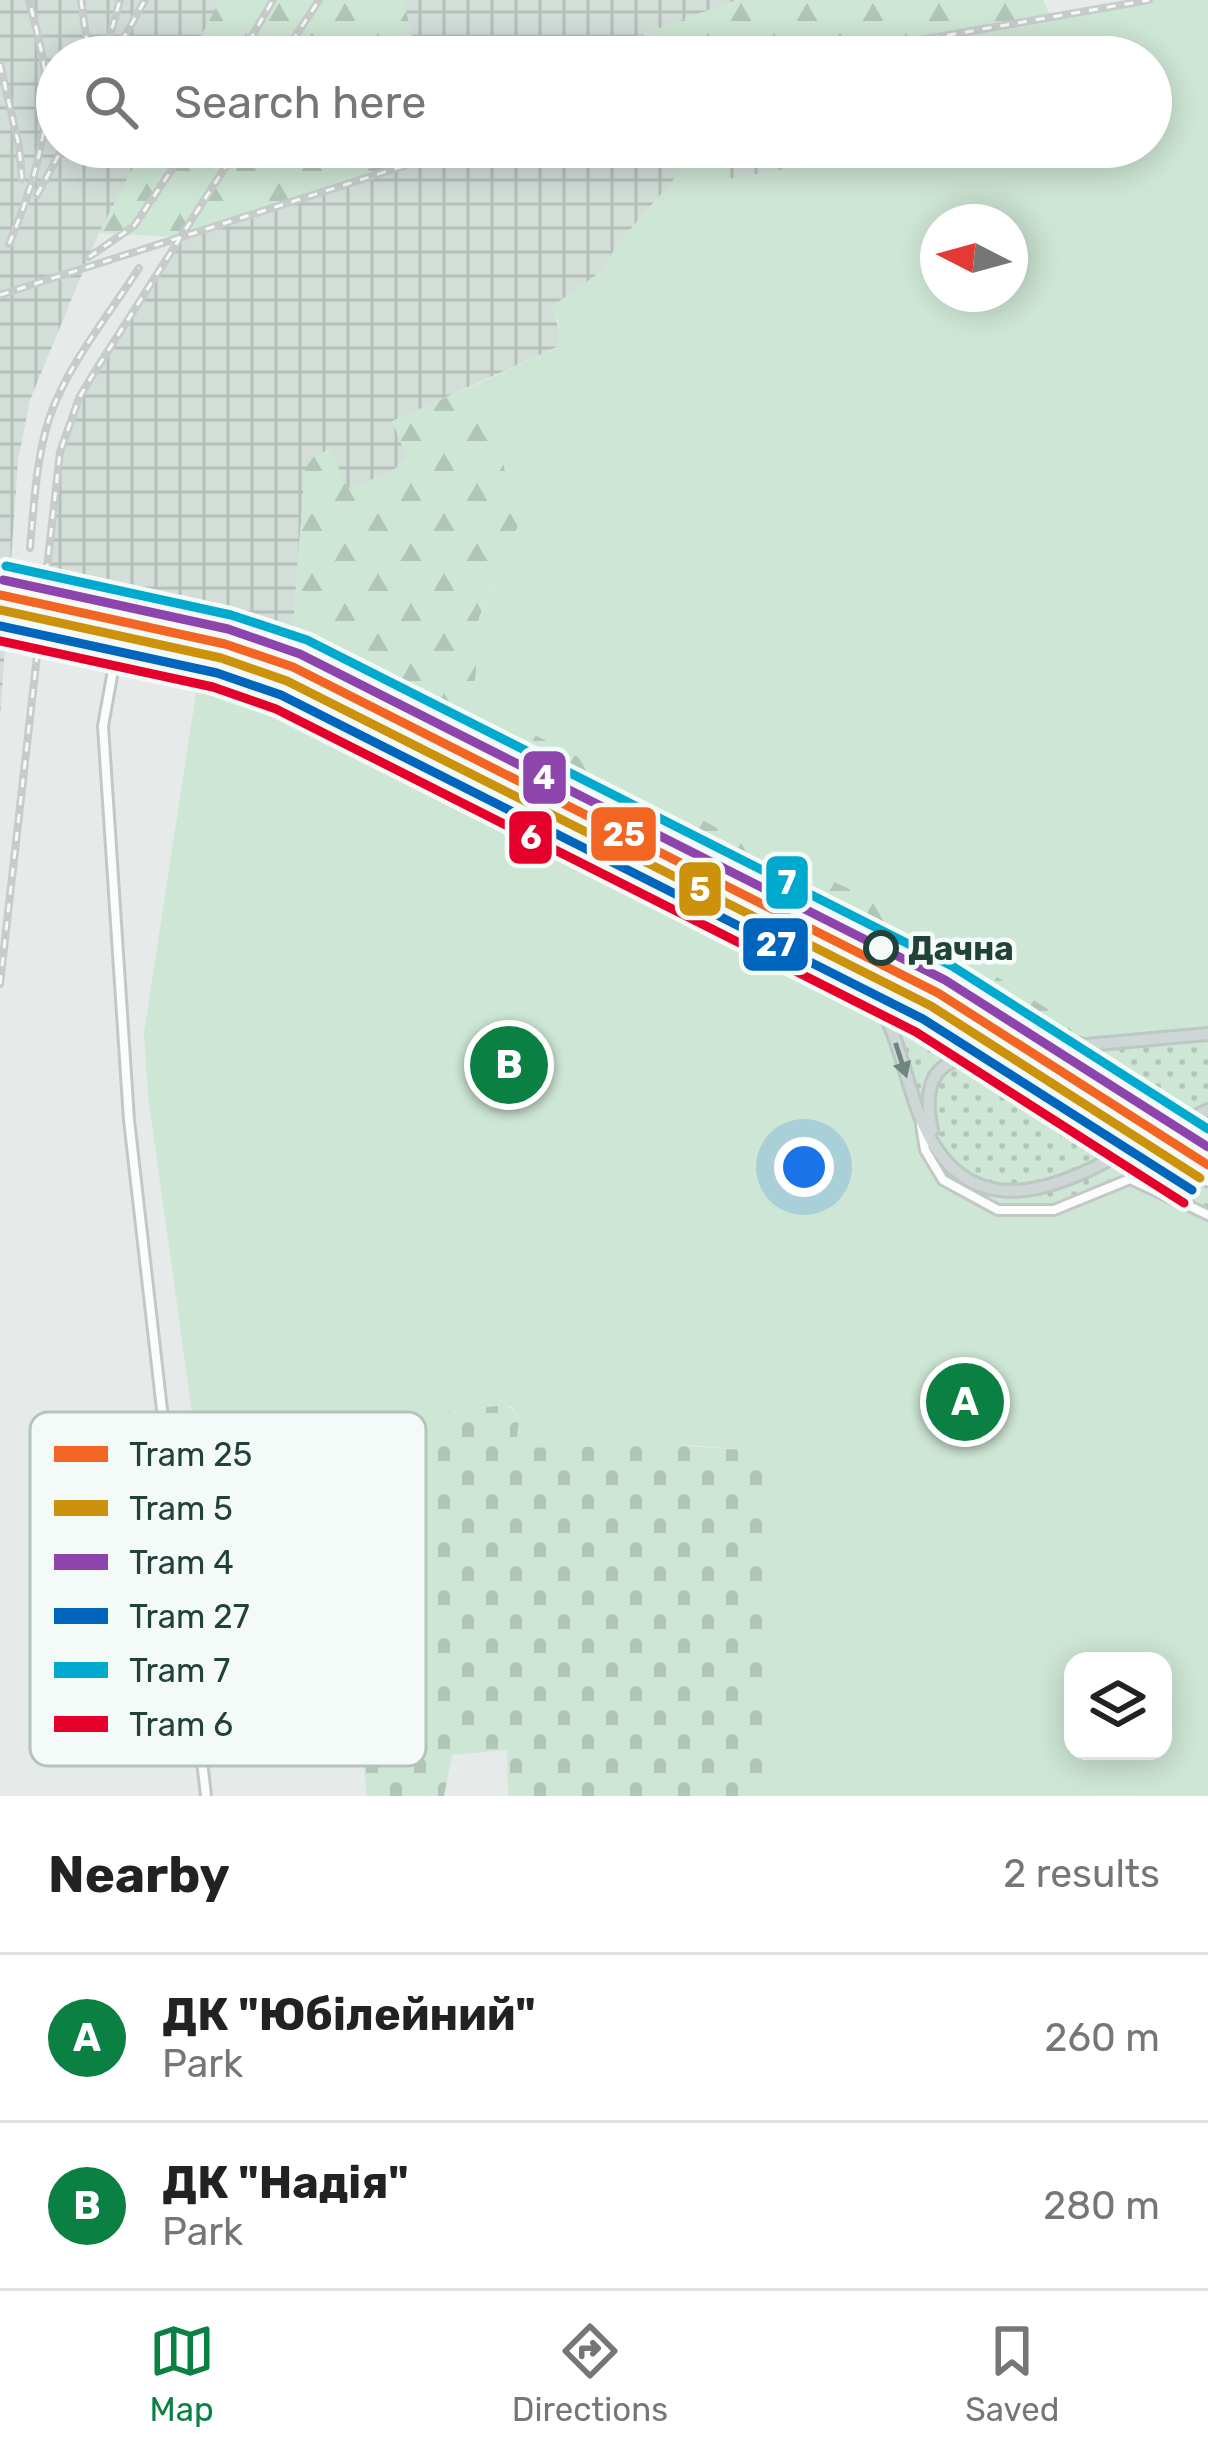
<!DOCTYPE html>
<html lang="en">
<head>
<meta charset="utf-8">
<style>
  body { margin:0; font-family:Rubik,sans-serif; background:#f2f2f2; color:#222 }
  .controls { position:absolute; right:36px; bottom:36px; display:grid; overflow:hidden; border-radius:24px; box-shadow:0 6px 30px #0003 }
  .controls button { width:108px; height:108px; display:grid; place-items:center; padding:0; border:0; border-bottom:3px solid #e0e0e0; background:#fff; color:#222; font:60px sans-serif }
  .compass { position:absolute; left:920px; top:204px; width:108px; height:108px; border-radius:50%; background:#fff; box-shadow:0 6px 30px #0003; rotate:276deg }
  .you { position:absolute; left:804px; top:1167px; width:42px; height:42px; margin:-30px; border:9px solid #fff; border-radius:50%; background:#1a73e8; box-shadow:0 0 0 18px #1a73e833 }
  .badge { display:grid; place-items:center; width:78px; height:78px; border-radius:50%; background:#0b8043; color:#fff; font-size:39px; font-weight:700 }
  .pin { position:absolute; translate:-50% -50%; border:6px solid #fff; box-shadow:0 3px 12px #0006 }
  .list { margin:0; padding:0; list-style:none }
  h2 { display:flex; justify-content:space-between; align-items:center; height:156px; margin:0; padding:0 48px; font-size:51px }
  h2 small { font-size:39px; font-weight:400; color:#767676 }
  .list li { display:grid; grid-template-columns:78px 1fr auto; gap:36px; align-items:center; box-sizing:border-box; height:168px; padding:0 48px; border-top:3px solid #e0e0e0 }
  .list b { display:block; font-size:45px; white-space:nowrap }
  .list p { margin:0; font-size:39px; white-space:nowrap; color:#767676 }
  .list em { font-size:39px; font-style:normal; color:#767676 }
  .icon { flex:none; width:66px; height:66px; fill:none; stroke:currentColor; stroke-width:2; stroke-linecap:round; stroke-linejoin:round }
  .map { position:relative; flex:none; width:1208px; height:1796px; overflow:hidden }
  .search { position:absolute; background:#fff; box-shadow:0 6px 30px #0003; left:36px; right:36px; top:36px; height:132px; display:flex; align-items:center; gap:30px; box-sizing:border-box; padding:0 42px; border-radius:66px; color:#767676; font-size:45px }
  .sheet { height:492px; background:#fff }
  nav { display:flex; justify-content:space-around; align-items:center; box-sizing:border-box; height:168px; border-top:3px solid #e0e0e0; background:#fff; font-size:33px; color:#767676 }
  nav a { display:grid; justify-items:center; gap:6px }
  nav .on { color:#0b8043 }
  .map>svg:first-child { display:block }
  .industrial { fill:url(#industrial-grid) }
  .grass { fill:url(#grass-dots) }
  .forest { fill:url(#forest-firs) }
  .cemetery { fill:url(#cemetery-stones) }
  .garden { fill:#cee6d5; fill-rule:evenodd }
  .lines { fill:none; stroke-linecap:round; stroke-linejoin:round }
  .minor-casing { stroke:#c3c8c6; stroke-width:14 }
  .secondary-casing { stroke:#c1c9c6; stroke-width:15 }
  .primary-casing { stroke:#bdc7c4; stroke-width:16 }
  .minor { stroke:#fbfcfc; stroke-width:8 }
  .secondary { stroke:#fbfcfc; stroke-width:9 }
  .primary { stroke:#ced7d5; stroke-width:10 }
  .rail-casing { stroke:#c7ccca; stroke-width:8 }
  .rail { stroke:#f4faf7; stroke-width:3; stroke-dasharray:9; stroke-linecap:butt }
  .primary-bridge-casing { stroke:#bdc7c4; stroke-width:16; stroke-linecap:butt }
  .primary-bridge { stroke:#ced7d5; stroke-width:10 }
  .tram-1-casing { stroke:#f4faf7; stroke-width:18 }
  .tram-2-casing { stroke:#f4faf7; stroke-width:18 }
  .tram-3-casing { stroke:#f4faf7; stroke-width:18 }
  .tram-4-casing { stroke:#f4faf7; stroke-width:18 }
  .tram-5-casing { stroke:#f4faf7; stroke-width:18 }
  .tram-6-casing { stroke:#f4faf7; stroke-width:18 }
  .tram-1 { stroke:#f26522; stroke-width:9 }
  .tram-2 { stroke:#cc920b; stroke-width:9 }
  .tram-3 { stroke:#8e44ad; stroke-width:9 }
  .tram-4 { stroke:#0065bd; stroke-width:9 }
  .tram-5 { stroke:#00a9ce; stroke-width:9 }
  .tram-6 { stroke:#e4002b; stroke-width:9 }
  .oneway { fill:#6f857f }
  .stop-dot { fill:#f4faf7; stroke:#214239; stroke-width:6 }
  .labels { text-anchor:middle; stroke-width:9; stroke-linejoin:round; paint-order:stroke }
  .stop-label { font-size:33px; font-weight:bold; fill:#214239; stroke:#f4faf7; text-anchor:start }
  .key { fill:#f4faf7; stroke:#b5c3be; stroke-width:3 }
  .key-label { font-size:33px; fill:#214239 }
  .line-badge { stroke:#f4faf7; stroke-width:4.5 }
  .badge-label { font-size:33px; text-anchor:middle; font-weight:bold; fill:#fff }
</style>
</head>
<body>
<div class="map">
<svg width="1208" height="1796" viewBox="0 0 1208 1796">
  <defs>
    <pattern id="industrial-grid" width="8" height="8" patternUnits="userSpaceOnUse" patternTransform="scale(3)"><rect width="8" height="8" fill="#d3ded9"/><path d="M0 4h8M4 0v8" fill="none" stroke="#b5c0bb"/></pattern>
    <pattern id="grass-dots" width="8" height="8" patternUnits="userSpaceOnUse" patternTransform="scale(3)"><rect width="8" height="8" fill="#cee6d5"/><path d="M2 2h.1M6 6h.1" fill="none" stroke="#b1c6b8" stroke-width="1.8" stroke-linecap="round"/></pattern>
    <pattern id="forest-firs" width="22" height="20" patternUnits="userSpaceOnUse" patternTransform="scale(3)"><rect width="22" height="20" fill="#cee6d5"/><path d="M5 1l3.5 6h-7zM16 11l3.5 6h-7z" fill="#b1c6b8"/></pattern>
    <pattern id="cemetery-stones" width="16" height="16" patternUnits="userSpaceOnUse" patternTransform="scale(3)"><rect width="16" height="16" fill="#cee6d5"/><path d="M2 7V4a2 2 0 0 1 4 0v3zM10 15v-3a2 2 0 0 1 4 0v3z" fill="#b1c6b8"/></pattern>
  </defs>
  <rect width="100%" height="100%" fill="#e6ebe9"/>
  <g class="industrial">
    <path d="M0,0h220l-30,57h-133v90h87l-45,86 -69,167 -12,61 -18,258z"/>
    <path d="M403,0h334l-158,57h-161z"/>
    <path d="M463,147h239l-85,98 -15,26 -50,36 9,29 -4,11 -164,74 14,37 -16,14 -43,17 -34,-33 -9,14 -14,182 -22,-10 -227,-52 18,-138 8,-28 24,-48 88,-139z"/>
    <path d="M723,147h83l4,18 -80,14z"/>
  </g>
  <g class="grass">
    <path d="M886,984l90,47 232,150v34l-210,-5 -38,-18 -28,-28 -54,-163z"/>
    <path d="M1032,1034h176v114z"/>
  </g>
  <g class="forest">
    <path d="M220,0h183l15,57h-228z"/>
    <path d="M737,0h306l8,17 -226,40h-246z"/>
    <path d="M144,147h319l-283,90 -81,-4z"/>
    <path d="M484,381l34,145 -39,92 -5,86 246,125 160,74 176,111 30,31 -33,-4 -762,-389 14,-183 9,-13 16,-7 18,40 43,-17 16,-14 -15,-37z"/>
  </g>
  <path class="cemetery" d="M503,1405c15,4 18,14 16,29l252,18 -3,344h-260l-1,-46 -55,5 -8,41h-77l-5,-47 -69,3 -11,-14 -4,-43 -26,4 -7,-4 -34,-255 76,-6z"/>
  <g class="garden">
    <path d="M1149,0h59v1034l-122,11 -30,-31 -176,-111 -160,-74 -246,-125 5,-85 39,-93 -34,-145 73,-34 2,-24 -8,-16 51,-36 15,-26 85,-98h21l8,32 78,-14 -3,-18h345v-90h-326zM938,222h72v72h-72z"/>
    <path d="M199,673l564,293 59,21 19,-10 8,-11 29,35 42,116 5,33 18,30 55,30h56l76,-31 78,36v581h-440l2,-344 -83,-7 -171,3 3,-31 -7,-10 -9,-2 -216,29 -91,7 -48,-345 -4,-63zM1073,1661h90v90h-90z"/>
  </g>
  <g class="lines">
    <defs>
      <g id="minor">
        <path d="M121,626l-18,100 26,394 77,676"/>
        <path d="M921,1125l4,25 18,30 55,30h56l76,-31 49,23"/>
        <path d="M1181,1202l27,13"/>
      </g>
      <g id="secondary">
        <path d="M854,968l122,63 232,150"/>
        <path d="M1036,1037l172,111"/>
      </g>
      <g id="primary">
        <path d="M0,581l215,45 54,16 600,302 120,62 43,28 54,11 122,-11"/>
        <path d="M0,602l219,46 43,13 303,147 284,158c10,11 21,22 29,35 20,35 27,76 41,113 41,108 125,84 204,38"/>
        <path d="M1196,1116l12,-6"/>
        <path d="M932,1130c-17,-78 34,-78 92,-69"/>
      </g>
    </defs>
    <use href="#minor" class="minor-casing"/>
    <use href="#secondary" class="secondary-casing"/>
    <use href="#primary" class="primary-casing"/>
    <use href="#minor" class="minor"/>
    <use href="#secondary" class="secondary"/>
    <use href="#primary" class="primary"/>
    <defs>
      <g id="rail">
        <path d="M81,0l8,57"/>
        <path d="M107,46l13,-46"/>
        <path d="M113,57l32,-57"/>
        <path d="M240,57l33,-57"/>
        <path d="M282,57l37,-57"/>
        <path d="M823,57l326,-57"/>
        <path d="M0,64l19,82 3,33"/>
        <path d="M37,195l26,-48"/>
        <path d="M9,244c20,-47 40,-107 37,-159 -2,-29 -10,-57 -17,-85"/>
        <path d="M89,257l45,-31 53,-79"/>
        <path d="M0,295l463,-148"/>
        <path d="M30,548c4,-43 6,-88 19,-129 18,-54 59,-103 90,-151"/>
        <path d="M0,984l60,-532 19,-54 13,-22 146,-229"/>
      </g>
    </defs>
    <use href="#rail" class="rail-casing"/>
    <use href="#rail" class="rail"/>
    <defs>
      <path id="primary-bridge" d="M1123,1152l73,-36"/>
    </defs>
    <use href="#primary-bridge" class="primary-bridge-casing"/>
    <use href="#primary-bridge" class="primary-bridge"/>
    <defs>
      <path id="tram-1" d="M0,595l225,49 68,23 645,326 270,172"/>
      <path id="tram-2" d="M0,610l221,48 66,23 644,325 269,172"/>
      <path id="tram-3" d="M3,580l225,49 72,25 645,326 263,167"/>
      <path id="tram-4" d="M0,626l217,47 64,22 642,324 269,171"/>
      <path id="tram-5" d="M6,566l225,49 76,25 645,326 256,163"/>
      <path id="tram-6" d="M0,641l213,46 63,22 640,323 268,171"/>
    </defs>
    <use href="#tram-1" class="tram-1-casing"/>
    <use href="#tram-2" class="tram-2-casing"/>
    <use href="#tram-3" class="tram-3-casing"/>
    <use href="#tram-4" class="tram-4-casing"/>
    <use href="#tram-5" class="tram-5-casing"/>
    <use href="#tram-6" class="tram-6-casing"/>
    <use href="#tram-1" class="tram-1"/>
    <use href="#tram-2" class="tram-2"/>
    <use href="#tram-3" class="tram-3"/>
    <use href="#tram-4" class="tram-4"/>
    <use href="#tram-5" class="tram-5"/>
    <use href="#tram-6" class="tram-6"/>
  </g>
  <defs><path id="oneway-solid" d="M-6-.8H1V-3.2L6.5 0L1 3.2V.8H-6Z" transform="scale(3)"/></defs>
  <use class="oneway" href="#oneway-solid" transform="translate(901 1060) rotate(72)"/>
  <circle class="stop-dot" cx="881" cy="948" r="15"/>
  <g class="labels">
    <g class="stop-label">
      <text x="908" y="960">Дачна</text>
    </g>
  </g>
  <rect x="30" y="1412" width="396" height="354" rx="18" class="key"/>
  <rect x="54" y="1446" width="54" height="16" fill="#f26522"/>
  <rect x="54" y="1500" width="54" height="16" fill="#cc920b"/>
  <rect x="54" y="1554" width="54" height="16" fill="#8e44ad"/>
  <rect x="54" y="1608" width="54" height="16" fill="#0065bd"/>
  <rect x="54" y="1662" width="54" height="16" fill="#00a9ce"/>
  <rect x="54" y="1716" width="54" height="16" fill="#e4002b"/>
  <g class="key-label">
    <text x="129" y="1466">Tram 25</text>
    <text x="129" y="1520">Tram 5</text>
    <text x="129" y="1574">Tram 4</text>
    <text x="129" y="1628">Tram 27</text>
    <text x="129" y="1682">Tram 7</text>
    <text x="129" y="1736">Tram 6</text>
  </g>
  <g class="line-badge">
    <rect x="521" y="749" width="47" height="57" rx="12" fill="#8e44ad"/>
    <rect x="589" y="805" width="69" height="58" rx="12" fill="#f26522"/>
    <rect x="507" y="809" width="47" height="57" rx="12" fill="#e4002b"/>
    <rect x="764" y="854" width="46" height="57" rx="12" fill="#00a9ce"/>
    <rect x="677" y="860" width="46" height="58" rx="12" fill="#cc920b"/>
    <rect x="741" y="916" width="69" height="57" rx="12" fill="#0065bd"/>
  </g>
  <g class="badge-label">
    <text x="544" y="789">4</text>
    <text x="624" y="846">25</text>
    <text x="531" y="849">6</text>
    <text x="787" y="894">7</text>
    <text x="700" y="901">5</text>
    <text x="776" y="956">27</text>
  </g>
</svg>
<div class="controls">
<button><svg class="icon" aria-label="layers" viewBox="0 0 24 24"><path d="M12 4l9 5-9 5-9-5zM3 14l9 5 9-5"/></svg></button>
</div>
<svg class="compass" viewBox="-18 -18 36 36"><path d="M0-13l5 13h-10z" fill="#e53935"/><path d="M0 13l5-13h-10z" fill="#767676"/></svg>
<div class="you"></div>
<div class="pin badge" style="left:965px;top:1402px">A</div>
<div class="pin badge" style="left:509px;top:1065px">B</div>
<div class="search"><svg class="icon" aria-label="search" viewBox="0 0 24 24"><circle cx="10" cy="10" r="6"/><path d="M15 15l6 6"/></svg>Search here</div>
</div>
<section class="sheet">
<h2>Nearby<small>2 results</small></h2>
<ul class="list">
<li><span class="badge">A</span><div><b>ДК &quot;Юбілейний&quot;</b><p>Park</p></div><em>260 m</em></li>
<li><span class="badge">B</span><div><b>ДК &quot;Надія&quot;</b><p>Park</p></div><em>280 m</em></li>
</ul>
</section>
<nav>
<a class="on"><svg class="icon" aria-label="map" viewBox="0 0 24 24"><path d="M3 6l6-2 6 2 6-2v14l-6 2-6-2-6 2zM9 4v14M15 6v14"/></svg>Map</a>
<a><svg class="icon" aria-label="directions" viewBox="0 0 24 24"><path d="M12 3l9 9-9 9-9-9zM9 14v-3h6M13 9l2 2-2 2"/></svg>Directions</a>
<a><svg class="icon" aria-label="saved" viewBox="0 0 24 24"><path d="M7 4h10v16l-5-4-5 4z"/></svg>Saved</a>
</nav>
</body>
</html>
